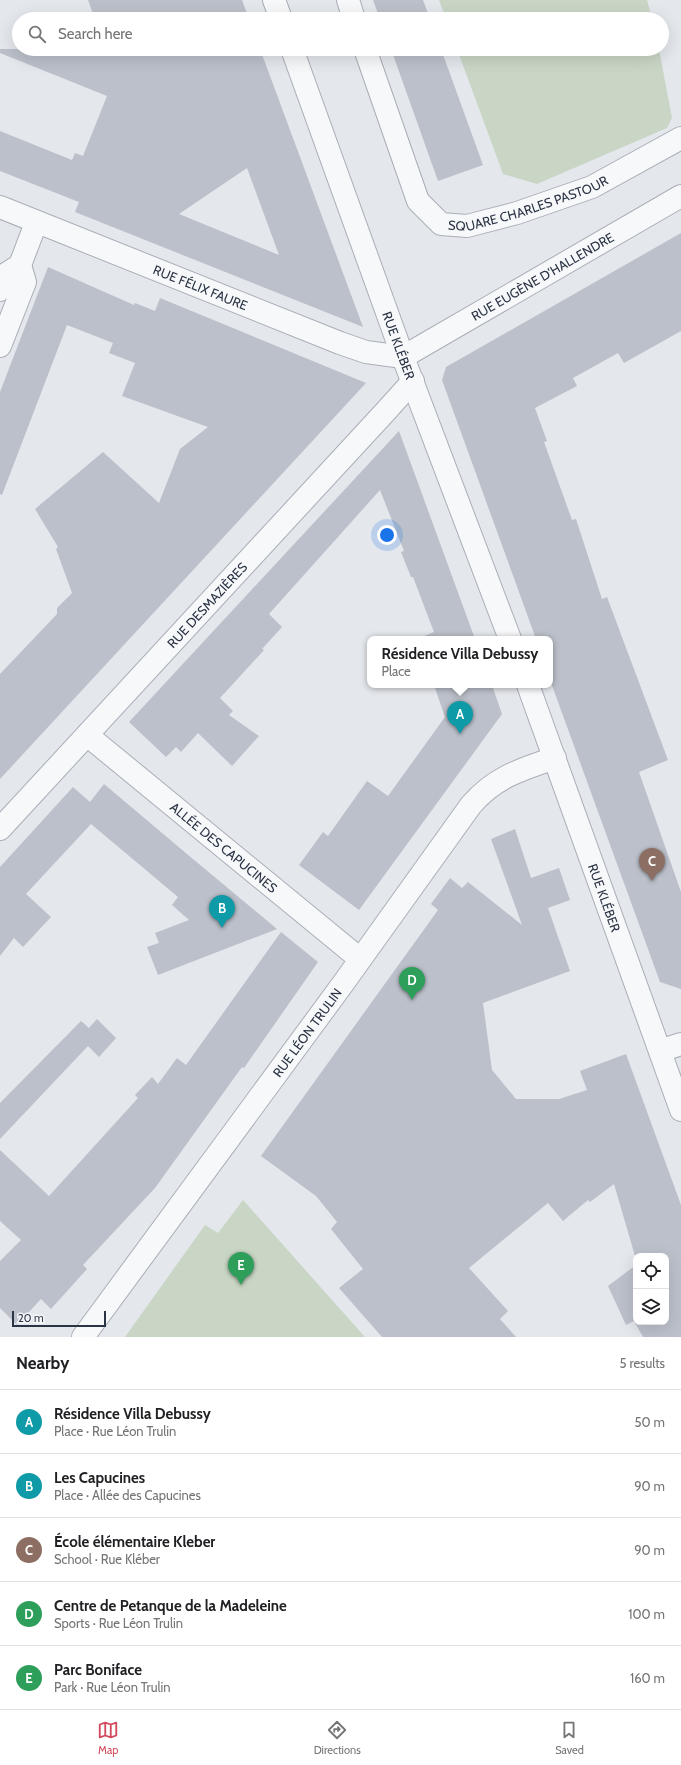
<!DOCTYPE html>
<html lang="en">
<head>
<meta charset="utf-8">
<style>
  body { margin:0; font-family:Cabin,sans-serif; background:#f2f2f2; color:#202124 }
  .controls { position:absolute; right:12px; bottom:12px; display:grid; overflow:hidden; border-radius:8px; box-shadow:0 4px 16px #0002 }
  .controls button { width:36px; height:36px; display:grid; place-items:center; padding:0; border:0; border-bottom:1px solid #e0e0e0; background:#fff; color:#202124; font:20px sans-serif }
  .scale { position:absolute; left:12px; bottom:10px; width:94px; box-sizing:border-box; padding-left:4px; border:2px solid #2b3445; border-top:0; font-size:11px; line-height:14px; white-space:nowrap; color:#2b3445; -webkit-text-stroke:3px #f4f6f9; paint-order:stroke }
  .you { position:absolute; left:387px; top:535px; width:14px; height:14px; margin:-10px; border:3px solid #fff; border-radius:50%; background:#1a73e8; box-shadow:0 0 0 6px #1a73e833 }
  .badge { display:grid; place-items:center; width:26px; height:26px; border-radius:50%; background:#d1495b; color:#fff; font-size:13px; font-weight:700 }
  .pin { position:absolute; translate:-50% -33px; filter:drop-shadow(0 1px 2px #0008) }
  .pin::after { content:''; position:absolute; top:21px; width:14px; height:12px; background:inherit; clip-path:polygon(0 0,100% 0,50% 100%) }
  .popup { position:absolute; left:367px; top:636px; width:186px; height:52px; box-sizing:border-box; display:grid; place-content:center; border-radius:8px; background:#fff; filter:drop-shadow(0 1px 3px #0005); font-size:13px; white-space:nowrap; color:#757577 }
  .popup b { font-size:15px; color:#202124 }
  .popup::after { content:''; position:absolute; left:50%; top:100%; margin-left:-8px; border:8px solid transparent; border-top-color:#fff }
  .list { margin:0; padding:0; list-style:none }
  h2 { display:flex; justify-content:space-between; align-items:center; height:52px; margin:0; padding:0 16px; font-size:17px }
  h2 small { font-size:13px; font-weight:400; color:#757577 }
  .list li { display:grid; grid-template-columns:26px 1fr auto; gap:12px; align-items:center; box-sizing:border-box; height:64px; padding:0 16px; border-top:1px solid #e0e0e0 }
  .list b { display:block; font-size:15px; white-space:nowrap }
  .list p { margin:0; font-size:13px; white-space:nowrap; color:#757577 }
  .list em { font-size:13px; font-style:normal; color:#757577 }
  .icon { flex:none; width:22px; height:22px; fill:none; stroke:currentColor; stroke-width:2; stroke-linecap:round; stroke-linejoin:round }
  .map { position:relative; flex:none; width:681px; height:1337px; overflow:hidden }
  .search { position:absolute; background:#fff; box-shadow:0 4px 16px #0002; left:12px; right:12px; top:12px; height:44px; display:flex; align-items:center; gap:10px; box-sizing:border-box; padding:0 14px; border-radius:22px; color:#757577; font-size:15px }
  .sheet { height:372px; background:#fff }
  nav { display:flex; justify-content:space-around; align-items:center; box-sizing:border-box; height:56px; border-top:1px solid #e0e0e0; background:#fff; font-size:11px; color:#757577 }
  nav a { display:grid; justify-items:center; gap:2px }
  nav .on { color:#d1495b }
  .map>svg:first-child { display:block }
  .green { fill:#c9d6c5 }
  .building { fill:#bbc0ca; fill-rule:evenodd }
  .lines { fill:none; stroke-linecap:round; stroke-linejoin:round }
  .minor-casing { stroke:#a9aeb7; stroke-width:24 }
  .minor { stroke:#f7f8fa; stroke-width:22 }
  .labels { text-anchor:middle; stroke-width:4; stroke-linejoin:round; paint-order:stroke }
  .street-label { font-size:13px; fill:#2b3445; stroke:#f4f6f9 }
</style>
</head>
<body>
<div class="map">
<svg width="681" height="1337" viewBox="0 0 681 1337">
  <rect width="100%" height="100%" fill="#e4e7ec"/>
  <g class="green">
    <path d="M439,0h208l5,19h-206z"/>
    <path d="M457,49h202l13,69 -5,10 -130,56 -34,-10z"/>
    <path d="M243,1200l122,137h-240l80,-112 13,8z"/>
  </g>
  <g class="building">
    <path d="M88,0h154l7,19h-154z"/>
    <path d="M373,0h50l7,19h-50z"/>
    <path d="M0,49h260l103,278 -288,-115 4,-10 -79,-31v-40l72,29 3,-7 8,3 24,-60 -107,-43zM247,168l32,87 -100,-41z"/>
    <path d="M391,49h50l42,116 -45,16z"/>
    <path d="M681,233v98l-57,32 -6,-10 -45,25 4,8 -42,22 12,33 -3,1 28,78 4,-1 26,80 5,-2 61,163 -29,12 42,120v97l-21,-7 -110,-302v-41h-14l-94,-259 4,-13z"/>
    <path d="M48,267l86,38 1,-2 20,8 5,-13 206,85 -366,396v-105l57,-60v-6l15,-15 -16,-44 2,-2 -23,-38 68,-57 56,51 21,-54 28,-22 -86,-31 13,-33 -26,-10 4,-10 -46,-18 -65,170 -2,-1v-102z"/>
    <path d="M399,431l76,208h-58l17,-7 -21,-55h-2l-10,-25 3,-1 -24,-61 -111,124 13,13 -20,22 2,1 -44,48 13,13 -4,4 30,21 -27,30 -34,-33 -17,19 -5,-5 -10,10 -37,-35z"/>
    <path d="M434,685h58l10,29 -143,196 -60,-45 24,-33 5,4 39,-55 21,15 57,-79z"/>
    <path d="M104,784l83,70 90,75 -119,46 -11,-28 12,-4 -4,-10 34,-13 -17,-15 6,-8 -87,-73 -65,70 25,23 -28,30 -9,-9 -14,18v-89l73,-80 17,15z"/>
    <path d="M515,829l16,49 28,-10 11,32 -22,8 22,63 -87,32 9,67 24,29h43l28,-9 -7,-19 46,-17 55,151v132h-38l-9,-16 -8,4 -18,-39 28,-21v57h30v-66h-31l-21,-72 -24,18 -2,-2 -25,21 -15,-18 -79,65 39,43 -8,8 16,18h-134l-43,-49 24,-19 -32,-40 6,-7 -21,-26 -55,-40 177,-246 -7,-6 19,-26 12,10 6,-6 54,43 -31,-86z"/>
    <path d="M281,932l37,30 -74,106 -2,-1 -87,121 -72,77 4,4 -36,40 -10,-10 -24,26 -17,-17v-47l21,-21 -21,-19v-71l49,46 89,-98 -3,-3 17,-18 6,7 19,-26 9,7z"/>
    <path d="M97,1019l19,19 -17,19 -11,-11 -88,93v-36l81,-82 8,7z"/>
  </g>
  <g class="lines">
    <defs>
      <g id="minor">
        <path d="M274,0l7,19"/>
        <path d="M348,0l6,19"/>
        <path id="s1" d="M292,49l111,308 107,282"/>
        <path id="s2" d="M365,49l53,152 23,23 26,2 50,-13 75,-26 89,-49"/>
        <path id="s3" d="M0,207l340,136 26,9 37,5"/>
        <path d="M0,290l6,-16 14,-9 16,-42"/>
        <path d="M0,346l25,-64 -5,-17"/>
        <path id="s4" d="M403,357l278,-161"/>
        <path id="s5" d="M528,685l153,425"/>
        <path id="s6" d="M87,735l273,224"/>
        <path id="s7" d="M0,829l386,-418 27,-30"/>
        <path d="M660,1051l21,-7"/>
        <path id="s8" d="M83,1337l259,-352 129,-180c24,-28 51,-36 84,-47"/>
      </g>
    </defs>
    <use href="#minor" class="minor-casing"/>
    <use href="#minor" class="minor"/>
  </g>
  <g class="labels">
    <g class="street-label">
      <text dy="5" stroke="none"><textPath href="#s2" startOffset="284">SQUARE CHARLES PASTOUR</textPath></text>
      <text dy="5" stroke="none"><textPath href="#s4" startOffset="161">RUE EUGÈNE D'HALLENDRE</textPath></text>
      <text dy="5" stroke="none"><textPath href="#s3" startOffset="216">RUE FÉLIX FAURE</textPath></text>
      <text dy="5" stroke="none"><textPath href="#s1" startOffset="315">RUE KLÉBER</textPath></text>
      <text dy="5" stroke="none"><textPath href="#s7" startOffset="305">RUE DESMAZIÈRES</textPath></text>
      <text dy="5" stroke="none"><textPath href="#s6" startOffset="177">ALLÉE DES CAPUCINES</textPath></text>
      <text dy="5" stroke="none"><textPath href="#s5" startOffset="226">RUE KLÉBER</textPath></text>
      <text dy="5" stroke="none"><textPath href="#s8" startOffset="378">RUE LÉON TRULIN</textPath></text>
    </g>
  </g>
</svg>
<div class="controls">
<button><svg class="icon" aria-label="locate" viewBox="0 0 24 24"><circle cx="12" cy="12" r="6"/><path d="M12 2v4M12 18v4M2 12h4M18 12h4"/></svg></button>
<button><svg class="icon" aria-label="layers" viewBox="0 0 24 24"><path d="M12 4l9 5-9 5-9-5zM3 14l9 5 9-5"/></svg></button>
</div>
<div class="scale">20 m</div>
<div class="you"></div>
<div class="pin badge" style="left:460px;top:734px;background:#0f9aa8">A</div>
<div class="popup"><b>Résidence Villa Debussy</b>Place</div>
<div class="pin badge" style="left:222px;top:928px;background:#0f9aa8">B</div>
<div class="pin badge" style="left:652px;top:881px;background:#8d6e63">C</div>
<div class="pin badge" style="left:412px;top:1000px;background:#2e9e5b">D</div>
<div class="pin badge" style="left:241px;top:1285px;background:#2e9e5b">E</div>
<div class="search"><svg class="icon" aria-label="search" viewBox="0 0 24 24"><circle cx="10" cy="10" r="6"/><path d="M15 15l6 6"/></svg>Search here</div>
</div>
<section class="sheet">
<h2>Nearby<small>5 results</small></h2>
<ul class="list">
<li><span class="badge" style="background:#0f9aa8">A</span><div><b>Résidence Villa Debussy</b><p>Place · Rue Léon Trulin</p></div><em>50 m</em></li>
<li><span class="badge" style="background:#0f9aa8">B</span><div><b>Les Capucines</b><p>Place · Allée des Capucines</p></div><em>90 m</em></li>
<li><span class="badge" style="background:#8d6e63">C</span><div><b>École élémentaire Kleber</b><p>School · Rue Kléber</p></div><em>90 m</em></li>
<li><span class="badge" style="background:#2e9e5b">D</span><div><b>Centre de Petanque de la Madeleine</b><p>Sports · Rue Léon Trulin</p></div><em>100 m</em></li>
<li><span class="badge" style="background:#2e9e5b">E</span><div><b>Parc Boniface</b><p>Park · Rue Léon Trulin</p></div><em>160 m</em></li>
</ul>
</section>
<nav>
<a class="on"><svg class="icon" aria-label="map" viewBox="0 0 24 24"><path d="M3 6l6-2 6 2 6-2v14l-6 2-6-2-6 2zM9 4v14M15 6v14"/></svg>Map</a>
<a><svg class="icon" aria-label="directions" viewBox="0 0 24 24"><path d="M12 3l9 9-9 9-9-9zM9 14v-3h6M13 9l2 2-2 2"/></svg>Directions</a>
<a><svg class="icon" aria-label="saved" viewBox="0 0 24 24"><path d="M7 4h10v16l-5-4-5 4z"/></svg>Saved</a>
</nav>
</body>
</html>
